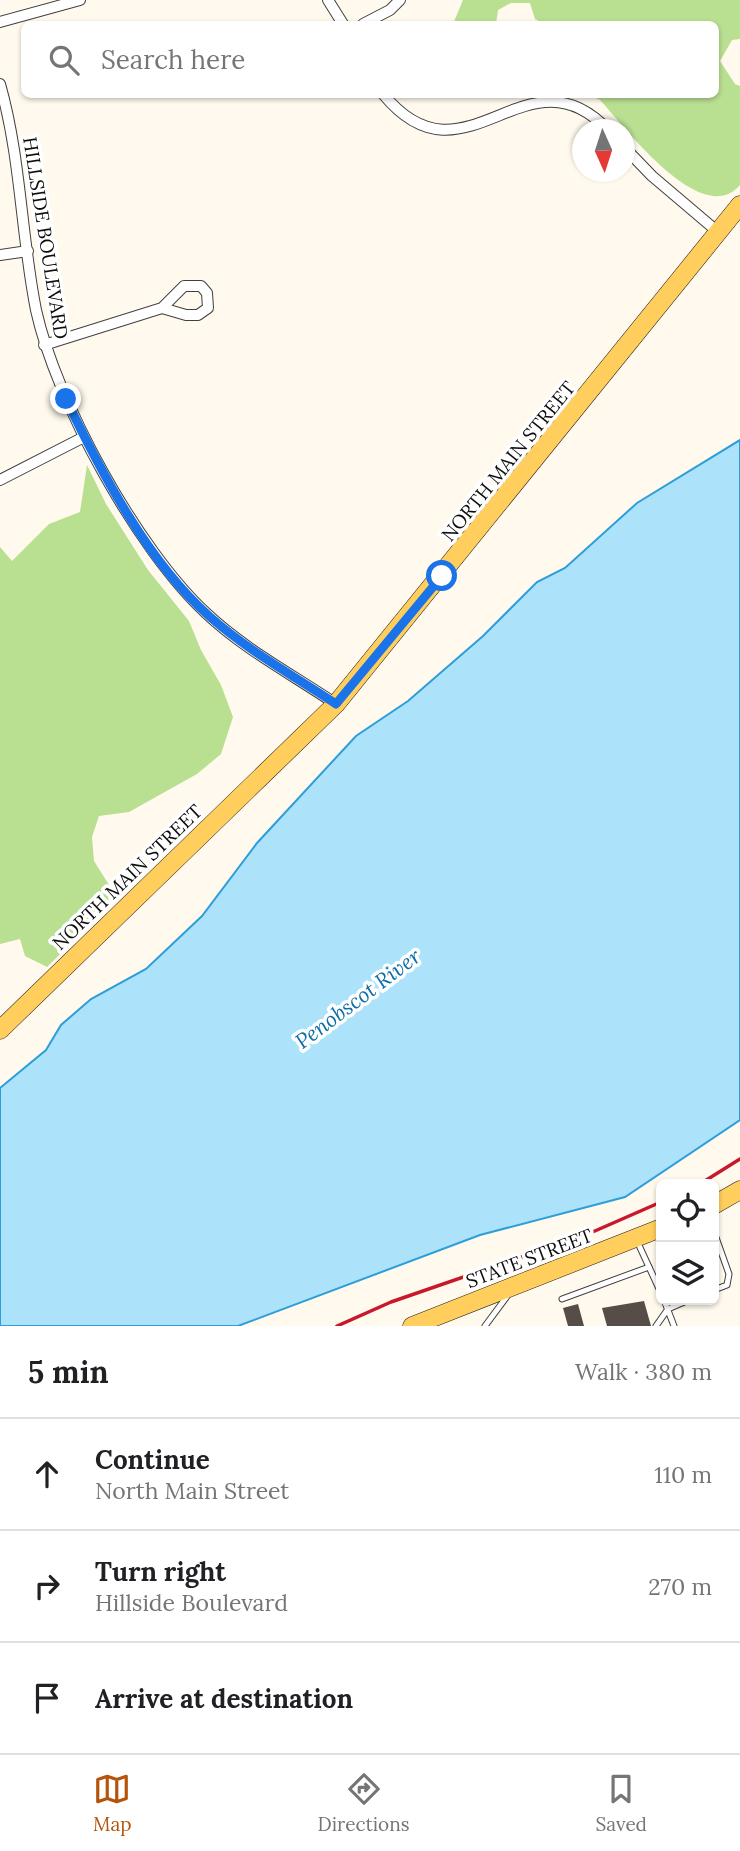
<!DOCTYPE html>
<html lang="en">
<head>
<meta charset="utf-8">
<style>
  body { margin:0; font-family:Lora,serif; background:#f2f2f2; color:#202124 }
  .controls { position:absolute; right:21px; bottom:21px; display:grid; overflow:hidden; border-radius:10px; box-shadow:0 2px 5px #0004 }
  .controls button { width:63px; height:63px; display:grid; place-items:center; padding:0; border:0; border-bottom:2px solid #e0e0e0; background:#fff; color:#202124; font:35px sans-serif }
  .compass { position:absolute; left:572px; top:119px; width:63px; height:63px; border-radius:50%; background:#fff; box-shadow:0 2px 5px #0004; rotate:177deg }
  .stop { position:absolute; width:21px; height:21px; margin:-16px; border:5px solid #1a73e8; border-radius:50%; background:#fff }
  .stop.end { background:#1a73e8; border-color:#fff; box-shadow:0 2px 7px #0008 }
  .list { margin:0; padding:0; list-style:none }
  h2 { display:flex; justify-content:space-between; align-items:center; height:91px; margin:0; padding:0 28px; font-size:30px }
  h2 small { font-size:23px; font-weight:400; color:#757577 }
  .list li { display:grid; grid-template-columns:46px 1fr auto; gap:21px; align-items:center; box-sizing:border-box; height:112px; padding:0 28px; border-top:2px solid #e0e0e0 }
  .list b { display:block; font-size:26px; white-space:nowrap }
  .list p { margin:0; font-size:23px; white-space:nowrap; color:#757577 }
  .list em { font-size:23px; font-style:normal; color:#757577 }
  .icon { flex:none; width:38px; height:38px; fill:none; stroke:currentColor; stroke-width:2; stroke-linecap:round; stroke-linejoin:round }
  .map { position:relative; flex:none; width:740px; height:1326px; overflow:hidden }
  .search { position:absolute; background:#fff; box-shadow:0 2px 5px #0004; left:21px; right:21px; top:21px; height:77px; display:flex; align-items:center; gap:18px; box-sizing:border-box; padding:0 24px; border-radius:10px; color:#757577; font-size:26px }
  .sheet { height:427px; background:#fff }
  nav { display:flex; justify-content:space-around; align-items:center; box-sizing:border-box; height:98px; border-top:2px solid #e0e0e0; background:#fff; font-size:19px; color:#757577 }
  nav a { display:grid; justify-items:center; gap:4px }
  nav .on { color:#b45309 }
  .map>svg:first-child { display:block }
  .forest { fill:#b9df91 }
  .water { fill:#ade2fb; stroke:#2d9ed8; stroke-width:2 }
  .building { fill:#574d48 }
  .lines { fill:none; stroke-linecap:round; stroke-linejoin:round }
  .service-casing { stroke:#404040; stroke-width:7 }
  .minor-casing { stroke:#404040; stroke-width:12 }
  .primary-casing { stroke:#1e1e1e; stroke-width:19 }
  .service { stroke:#fff; stroke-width:5 }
  .minor { stroke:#fff; stroke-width:10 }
  .primary { stroke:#ffce5d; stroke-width:18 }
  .rail { stroke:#c8192c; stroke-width:3.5 }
  .route { stroke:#1a73e8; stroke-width:9 }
  .labels { text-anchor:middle; stroke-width:7; stroke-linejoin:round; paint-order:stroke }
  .street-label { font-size:19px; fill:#0d0d0d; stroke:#fff }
  .water-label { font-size:21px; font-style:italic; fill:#0c6ea9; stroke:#fff }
</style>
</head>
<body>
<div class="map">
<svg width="740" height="1326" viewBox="0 0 740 1326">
  <rect width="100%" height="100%" fill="#fffaed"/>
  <g class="forest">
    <path d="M463,0h277v39l-8,1 -12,21 15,23 5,2v99c-38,45 -116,-59 -140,-85l-11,-5 127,-1v-70h-171l-10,-5 -5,-16h-19l-13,7 -2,14h-43z"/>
    <path d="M87,465l19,39 42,66 41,51 12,29 20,35 12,32 -12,37 -24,20 -68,38 -30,4 -7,21 2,24 15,24 -1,22 -61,60 -22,-11 -5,-17 -20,5v-397l12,14 37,-37 31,-12z"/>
  </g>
  <path class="water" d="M740,440v680l-115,77 -145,38 -242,91h-238v-238l46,-38 15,-25 30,-26 55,-30 56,-53 55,-73 99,-107 52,-35 75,-65 54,-54 28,-14 72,-65z"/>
  <g class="building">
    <path d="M644,1301l7,25h-44l-5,-18z"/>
    <path d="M578,1304l6,22h-16l-5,-18z"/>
  </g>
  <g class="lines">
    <defs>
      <g id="service">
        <path d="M714,1232l15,42 -2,11 -13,5"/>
        <path d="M637,1241l24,52"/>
        <path d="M562,1299l87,-32"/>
        <path d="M664,1300l10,26"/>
        <path d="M485,1326l23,-31"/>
        <path d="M656,1326l12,-17 21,-9"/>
      </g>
      <g id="minor">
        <path d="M328,0l15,24"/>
        <path d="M0,22l80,-22"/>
        <path d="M363,24l27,-14 10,-10"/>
        <path d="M0,84c21,74 21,151 36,226 20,91 101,239 170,303 38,36 87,62 130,91"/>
        <path d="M383,94c82,100 143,-51 225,36"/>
        <path d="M624,147l28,29 66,56"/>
        <path d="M0,255l28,-4"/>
        <path d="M44,345l118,-37 24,7h12l10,-7 -1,-15 -6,-7h-17l-22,22"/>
        <path d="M0,480l84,-43"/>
      </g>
      <g id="primary">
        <path d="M0,1030l336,-326 404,-499"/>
        <path d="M714,1205l26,-15"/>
        <path d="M412,1326l249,-98"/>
      </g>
    </defs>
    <use href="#service" class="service-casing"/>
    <use href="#minor" class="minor-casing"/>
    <use href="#primary" class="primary-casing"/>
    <use href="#service" class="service"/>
    <use href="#minor" class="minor"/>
    <use href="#primary" class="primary"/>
    <g class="rail">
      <path d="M700,1184l40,-25"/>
      <path d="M337,1326l54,-24 197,-68 73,-32"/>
    </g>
  </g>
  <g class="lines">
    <path class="route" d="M66,399c35,73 82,163 143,217 38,34 85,60 127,88l106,-128"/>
  </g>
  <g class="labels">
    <g class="street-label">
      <text transform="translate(46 238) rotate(81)" y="7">HILLSIDE BOULEVARD</text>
      <text transform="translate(508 461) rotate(-51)" y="7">NORTH MAIN STREET</text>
      <text transform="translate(127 877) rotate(-44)" y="7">NORTH MAIN STREET</text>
      <text transform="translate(529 1258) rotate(-21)" y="7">STATE STREET</text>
    </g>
    <g class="water-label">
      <text transform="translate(358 999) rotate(-37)" y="7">Penobscot River</text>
    </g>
  </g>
</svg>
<div class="controls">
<button><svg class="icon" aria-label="locate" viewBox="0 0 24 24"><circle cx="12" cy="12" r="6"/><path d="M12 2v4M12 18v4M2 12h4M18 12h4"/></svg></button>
<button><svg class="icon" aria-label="layers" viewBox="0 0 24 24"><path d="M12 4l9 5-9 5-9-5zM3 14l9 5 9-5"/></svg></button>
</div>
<svg class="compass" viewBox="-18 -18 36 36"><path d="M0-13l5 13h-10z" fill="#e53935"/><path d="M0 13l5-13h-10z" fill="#757577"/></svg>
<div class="stop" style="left:442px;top:576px"></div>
<div class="stop end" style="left:66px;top:399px"></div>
<div class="search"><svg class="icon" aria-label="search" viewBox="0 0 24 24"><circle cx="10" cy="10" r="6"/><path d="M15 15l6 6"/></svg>Search here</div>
</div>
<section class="sheet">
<h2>5 min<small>Walk · 380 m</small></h2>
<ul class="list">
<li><svg class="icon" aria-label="ahead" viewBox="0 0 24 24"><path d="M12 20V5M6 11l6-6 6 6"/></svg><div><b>Continue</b><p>North Main Street</p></div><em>110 m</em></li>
<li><svg class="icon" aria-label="right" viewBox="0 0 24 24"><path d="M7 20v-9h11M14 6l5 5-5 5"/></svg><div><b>Turn right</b><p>Hillside Boulevard</p></div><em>270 m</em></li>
<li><svg class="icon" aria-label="arrive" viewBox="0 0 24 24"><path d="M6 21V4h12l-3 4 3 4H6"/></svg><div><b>Arrive at destination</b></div></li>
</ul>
</section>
<nav>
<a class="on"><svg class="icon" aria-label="map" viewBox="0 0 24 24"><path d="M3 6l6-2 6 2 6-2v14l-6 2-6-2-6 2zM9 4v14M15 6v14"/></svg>Map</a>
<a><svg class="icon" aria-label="directions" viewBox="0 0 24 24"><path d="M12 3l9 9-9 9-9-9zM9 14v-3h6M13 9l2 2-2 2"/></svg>Directions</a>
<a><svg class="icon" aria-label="saved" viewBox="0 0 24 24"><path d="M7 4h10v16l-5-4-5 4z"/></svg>Saved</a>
</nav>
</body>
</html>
